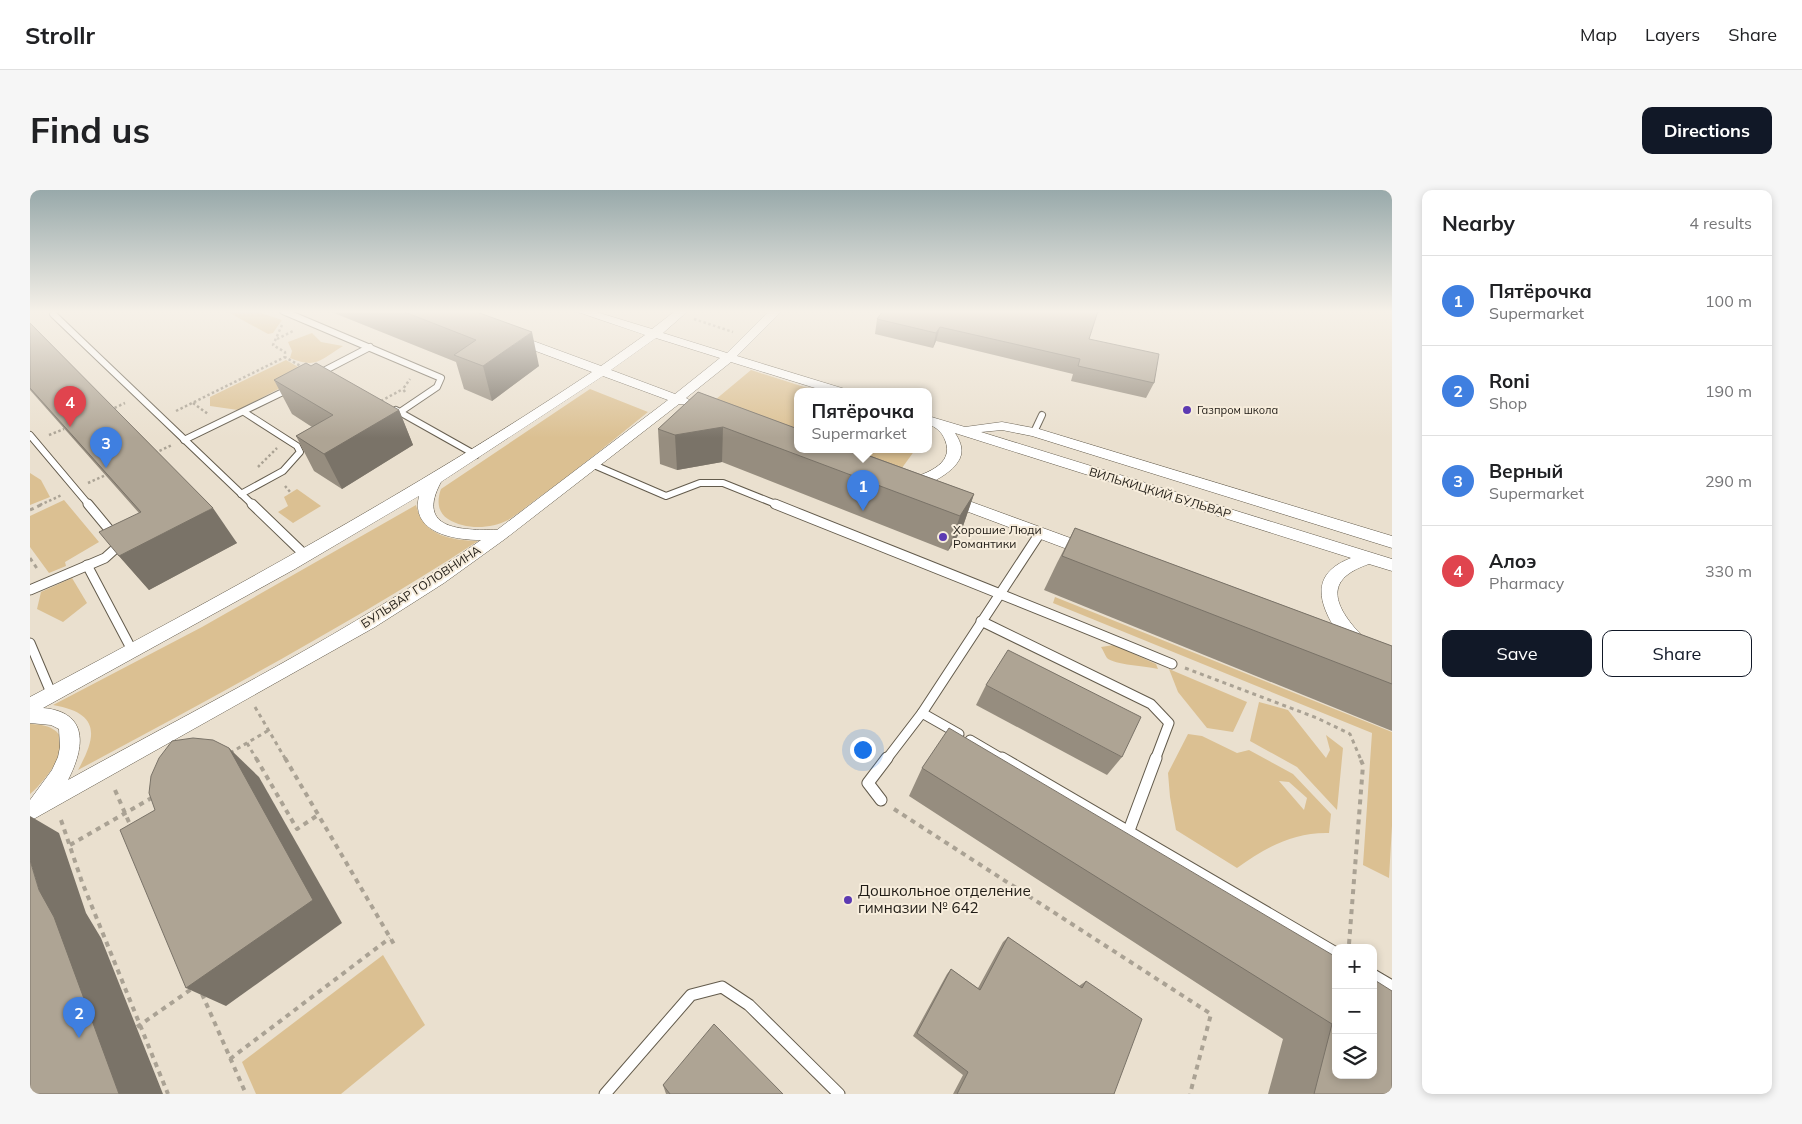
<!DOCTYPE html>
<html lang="en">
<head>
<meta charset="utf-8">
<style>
  body { margin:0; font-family:Mulish,sans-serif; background:#f6f6f6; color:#202124 }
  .controls { position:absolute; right:15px; bottom:15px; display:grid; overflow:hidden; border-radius:10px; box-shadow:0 2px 8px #0003 }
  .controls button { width:45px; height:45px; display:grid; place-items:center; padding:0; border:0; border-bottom:1px solid #e0e0e0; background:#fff; color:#202124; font:25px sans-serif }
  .you { position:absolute; left:832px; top:559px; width:18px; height:18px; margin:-12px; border:4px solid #fff; border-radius:50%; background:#1a73e8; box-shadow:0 0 0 8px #1a73e833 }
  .badge { display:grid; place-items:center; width:32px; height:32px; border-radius:50%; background:#111827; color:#fff; font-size:16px; font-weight:700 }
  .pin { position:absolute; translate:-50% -41px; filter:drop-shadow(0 1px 2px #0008) }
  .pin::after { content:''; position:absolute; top:26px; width:18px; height:15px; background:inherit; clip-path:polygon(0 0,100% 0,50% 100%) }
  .popup { position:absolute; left:764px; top:198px; width:138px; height:65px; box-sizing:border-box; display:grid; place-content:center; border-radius:10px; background:#fff; filter:drop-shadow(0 1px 4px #0005); font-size:16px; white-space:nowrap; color:#757577 }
  .popup b { font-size:19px; color:#202124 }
  .popup::after { content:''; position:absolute; left:50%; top:100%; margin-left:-10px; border:10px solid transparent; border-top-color:#fff }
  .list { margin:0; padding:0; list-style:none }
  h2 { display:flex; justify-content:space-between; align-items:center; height:65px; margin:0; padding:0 20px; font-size:21px }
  h2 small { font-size:16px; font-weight:400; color:#757577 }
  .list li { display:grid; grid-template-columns:32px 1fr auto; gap:15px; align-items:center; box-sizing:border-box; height:90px; padding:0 20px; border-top:1px solid #e0e0e0 }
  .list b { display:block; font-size:19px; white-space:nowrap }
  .list p { margin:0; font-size:16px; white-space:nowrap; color:#757577 }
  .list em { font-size:16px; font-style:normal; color:#757577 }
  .actions { display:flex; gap:10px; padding:15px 20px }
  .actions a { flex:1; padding:11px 0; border:1px solid #111827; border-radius:10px; text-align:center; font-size:18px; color:#111827 }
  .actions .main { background:#111827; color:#fff }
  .icon { flex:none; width:28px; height:28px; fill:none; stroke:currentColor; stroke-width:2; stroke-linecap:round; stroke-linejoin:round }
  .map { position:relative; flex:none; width:1362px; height:904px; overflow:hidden; border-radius:10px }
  header { display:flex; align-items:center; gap:30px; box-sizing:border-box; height:70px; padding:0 25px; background:#fff; border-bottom:1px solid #e0e0e0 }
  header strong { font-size:24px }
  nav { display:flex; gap:28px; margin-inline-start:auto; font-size:18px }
  .intro { display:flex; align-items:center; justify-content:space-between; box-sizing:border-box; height:120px; padding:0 30px }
  h1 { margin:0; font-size:35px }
  .button { padding:12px 22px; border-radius:10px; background:#111827; color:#fff; font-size:18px; font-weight:700 }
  main { display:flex; gap:30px; padding:0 30px }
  aside { flex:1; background:#fff; border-radius:10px; box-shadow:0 2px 8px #0003 }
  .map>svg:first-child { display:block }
  .green { fill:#dbc092; fill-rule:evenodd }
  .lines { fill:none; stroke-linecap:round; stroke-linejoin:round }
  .lane-far2-casing { stroke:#635b4c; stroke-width:8 }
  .lane-far1-casing { stroke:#635b4c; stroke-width:11 }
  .lane-casing { stroke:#635b4c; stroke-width:13 }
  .street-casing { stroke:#635b4c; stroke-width:1 }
  .path-far2 { stroke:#aaa294; stroke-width:2.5; stroke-dasharray:2.5 2.5; stroke-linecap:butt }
  .path-far1 { stroke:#aaa294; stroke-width:3; stroke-dasharray:4 4; stroke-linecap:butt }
  .path { stroke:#aaa294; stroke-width:4; stroke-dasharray:5 5; stroke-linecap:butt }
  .lane-far2 { stroke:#fff; stroke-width:6 }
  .lane-far1 { stroke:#fff; stroke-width:9 }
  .lane { stroke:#fff; stroke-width:11 }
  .street { fill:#fff; fill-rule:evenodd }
  .wall { fill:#968d7f }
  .shaded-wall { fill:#7a7368 }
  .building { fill:#aea494; stroke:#7a7368 }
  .poi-dot { fill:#5c3ab2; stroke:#f7eddc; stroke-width:2 }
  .labels { text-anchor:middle; stroke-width:4; stroke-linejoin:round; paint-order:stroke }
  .far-poi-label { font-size:11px; fill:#1f1b15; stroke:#f7eddc; text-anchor:start }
  .street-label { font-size:12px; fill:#1f1b15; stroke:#f7eddc }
  .poi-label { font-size:12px; fill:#1f1b15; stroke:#f7eddc; text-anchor:start }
  .near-poi-label { font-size:15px; fill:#1f1b15; stroke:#f7eddc; text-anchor:start }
</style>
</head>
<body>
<header>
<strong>Strollr</strong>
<nav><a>Map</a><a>Layers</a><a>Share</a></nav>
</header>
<div class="intro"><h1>Find us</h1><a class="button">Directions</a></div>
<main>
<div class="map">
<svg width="1362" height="904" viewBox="0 0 1362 904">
  <rect width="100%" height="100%" fill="#eae0cf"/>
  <g class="green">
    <path d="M196,121h29l27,9 -9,13 -5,1z"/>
    <path d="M282,143l9,9 22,4c-23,14 -26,23 -53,12l2,-7 -4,-9z"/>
    <path d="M256,170l23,13 -71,37 -28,-4v-9z"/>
    <path d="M721,180l69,22h-22v40l-83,-32z"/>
    <path d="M560,199l58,23c-34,27 -67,55 -103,81 -12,8 -24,19 -37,27 -17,9 -43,10 -60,-1 -11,-7 -11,-19 -7,-30z"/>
    <path d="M813,260h72l-16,22z"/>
    <path d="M0,283l11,7 9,17 -20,8z"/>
    <path d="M267,299l24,17 -28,17 -15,-11 10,-6 -4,-9z"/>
    <path d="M34,310l35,42 -34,20 1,4 -17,7 -19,-26v-31z"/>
    <path d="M386,315c8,31 33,35 62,36 -129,84 -265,156 -400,229 20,-36 21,-57 -25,-65l149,-78z"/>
    <path d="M42,388l15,25 -24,19 -26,-13 4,-17z"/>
    <path d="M1025,407l337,135v94l-3,52 -26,-13 9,-132 -319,-130z"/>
    <path d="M1084,455l42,19 2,5c-11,-3 -44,-4 -51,-11 -2,-3 -4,-8 -6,-11z"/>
    <path d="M1139,479l78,33 -14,30 -26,-4 -29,-36z"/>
    <path d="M1229,512l29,8 38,48 4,-8 -4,-15 17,13 -6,62 -40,-43 -47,-26z"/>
    <path d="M0,534c57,1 23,50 0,70z"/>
    <path d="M1158,544l14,2 35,17 12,-3 44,24 38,40 -2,19c-36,-1 -64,15 -92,35l-61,-38 -6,-33 -2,-24zM1249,591l10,1 18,16 -3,12z"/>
    <path d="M353,765l42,70 -84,69h-85l-14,-32z"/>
  </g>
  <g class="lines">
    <defs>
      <g id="lane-far2">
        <path d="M253,121l158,67 -4,9 -37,25"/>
        <path d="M23,124l200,191"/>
        <path d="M286,185l54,-28"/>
        <path d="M366,220l80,45"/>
        <path d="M1004,242l8,-17"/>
        <path d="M0,245l59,70"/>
        <path d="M154,250l105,-51"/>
        <path d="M564,275l72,31 34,-13h23l55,22"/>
        <path d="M211,304l42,-23 17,-19 -3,-6 -53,-34"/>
      </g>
      <g id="lane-far1">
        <path d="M222,314l54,52"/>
        <path d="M745,314c132,53 265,105 397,160"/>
        <path d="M57,375l46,87"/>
        <path d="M0,400l75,-32 11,-10 1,-9 -29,-35"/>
        <path d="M951,431l170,83 18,19 -14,37"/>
        <path d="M0,453l22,52"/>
        <path d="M892,523l37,21"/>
        <path d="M940,550l34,20"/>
        <path d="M856,570l36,-47 118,-180"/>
      </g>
      <g id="lane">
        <path d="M972,568l334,195"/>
        <path d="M851,610l-13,-17 19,-25"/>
        <path d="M1098,643l28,-75"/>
        <path d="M1343,785l19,11"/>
        <path d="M575,904l86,-99 31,-8 27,18 90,89"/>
      </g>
      <g id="street">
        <path d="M545,121h18l59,18 23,-18h13l-25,22 64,20 42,-42h13l-45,45 108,33 1,3h-18l-97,-30 -45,36 7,4 -2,3 -12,-1 -174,135 -61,44 -69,44 -345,194v-21l22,-30 6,-13 2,-10 -1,-18 -8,-4 -21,-2v-26c192,-102 382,-205 562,-325l-83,-31v-6h8l84,31 44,-31zM626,148l64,20 -45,36 -64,-24zM573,186l65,24 -171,130c-36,0 -82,0 -56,-48zM389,306c-9,37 35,44 62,44 -130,92 -274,163 -413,240 17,-33 21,-68 -25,-72l252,-139z"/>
        <path d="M898,226l37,11 37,-5 37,7 353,107v12l-360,-112 -30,-6 -21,2 411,127v12l-23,-7c-38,13 -40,33 -15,63 5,6 11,11 15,18l-3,5c-4,1 -7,2 -11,0 -8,-4 -16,-15 -21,-23 -18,-30 -20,-55 17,-69l-396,-125c4,6 8,14 6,22 -4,18 -42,37 -58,32l-2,-3 2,-3c18,-6 53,-15 42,-41 -3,-8 -9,-13 -17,-16z"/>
        <path d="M917,303l148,54 2,4 -2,4h-12l-141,-53 -2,-4 2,-4z"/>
      </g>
    </defs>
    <use href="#lane-far2" class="lane-far2-casing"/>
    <use href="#lane-far1" class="lane-far1-casing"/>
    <use href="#lane" class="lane-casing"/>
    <use href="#street" class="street-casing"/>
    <g class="path-far2">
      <path d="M664,129l39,13"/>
      <path d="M252,135l-9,20 12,7v5l19,11"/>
      <path d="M247,149l16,-8"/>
      <path d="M375,202l-2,-3 7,-10"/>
      <path d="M351,211l22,-12"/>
      <path d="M163,213l15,11"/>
      <path d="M80,220l15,-7"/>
      <path d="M146,221l109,-54"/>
      <path d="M19,245l15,-6"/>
      <path d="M125,263l17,-8"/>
      <path d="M228,277l19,-19"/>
      <path d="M58,293l18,-8"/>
      <path d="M255,296l6,7"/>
      <path d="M10,315l22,-10"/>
    </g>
    <g class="path-far1">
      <path d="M0,320l13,-6"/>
      <path d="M0,368l8,12"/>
      <path d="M1155,478l132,50 33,16 11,26"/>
      <path d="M225,517l31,53"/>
      <path d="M217,553l10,17"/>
      <path d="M200,563l39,-23"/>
    </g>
    <g class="path">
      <path d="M226,568l41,71 21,-14"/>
      <path d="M255,568l110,188"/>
      <path d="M85,600l16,37"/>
      <path d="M864,619l317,205 -21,80"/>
      <path d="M31,630l21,62 86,212"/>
      <path d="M40,655l83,-48"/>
      <path d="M1319,754l14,-179 -3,-7"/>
      <path d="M172,804l44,100"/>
      <path d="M107,837l56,-39"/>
      <path d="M200,869l160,-121"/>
    </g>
    <use href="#lane-far2" class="lane-far2"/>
    <use href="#lane-far1" class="lane-far1"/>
    <use href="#lane" class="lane"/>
    <use href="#street" class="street"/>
  </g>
  <g class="wall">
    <path d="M299,121h145l65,55 -47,35 -28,-12 -8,-27z"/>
    <path d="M847,129l212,20 65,44 -8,15 -75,-17 2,-7 -137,-33 -3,7 -58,-14z"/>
    <path d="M0,133l207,220 -88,47 -30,-34 20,-43 -109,-123z"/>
    <path d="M244,190l125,30 14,35 -71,44 -28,-18 -18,-35 16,-9 -20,-13z"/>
    <path d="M668,202l276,102 -12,35 -14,22 -226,-89 -45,8 -17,-6 -2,-35z"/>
    <path d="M1045,338l317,118v85l-348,-141 13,-27z"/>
    <path d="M956,495l136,72 -15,18 -131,-70z"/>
    <path d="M892,578l470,223v103h-124l15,-55 -374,-243z"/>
    <path d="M978,747l71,49 7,-5 28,113h-161l10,-19 -50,-39 34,-62 4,-5 27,19 25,-46z"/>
    <path d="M633,895l120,9h-117z"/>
  </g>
  <g class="shaded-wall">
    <path d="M910,137l-4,14 -3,7 3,-15z"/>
    <path d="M502,142l7,34 -47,35 -9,-35z"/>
    <path d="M369,220l14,35 -71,44 -18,-35z"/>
    <path d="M693,237l-1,35 -45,8 -2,-35z"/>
    <path d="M944,304l-12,35 -14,22 12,-35z"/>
    <path d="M183,318l24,35 -88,47 -30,-34z"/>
    <path d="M199,558l30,29 83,146 -116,83 -40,-18z"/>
    <path d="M0,626l29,17 27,80 15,25 62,156h-44l-80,-204 -9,-30z"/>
  </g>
  <g class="building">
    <path d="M372,121h72l58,21 -49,34 -29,-11 22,-15z"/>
    <path d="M853,121h215l-9,28 70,15 -5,29 -76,-17 2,-7 -140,-32 -4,6 -59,-14z"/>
    <path d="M0,133l183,185 -94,48 -20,-24 42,-20 -111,-124z"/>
    <path d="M276,173l5,3 5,-3 83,47 -75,44 -28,-18 37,-21 -59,-35z"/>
    <path d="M668,202l100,37v21h55l121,44 -14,22 -237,-89 -48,8 -17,-6z"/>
    <path d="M1045,338l317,118v38l-330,-128z"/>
    <path d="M978,460l133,67 -19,40 -136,-72z"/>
    <path d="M919,538l387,229v118h37v-96l19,12v103h-78l18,-70 -410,-256z"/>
    <path d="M163,548l20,2 16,8 84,152 -127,88 -66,-158 35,-20 -6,-17 2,-17 8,-18 13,-17z"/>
    <path d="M0,670l9,30 15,27 65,177h-89z"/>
    <path d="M978,747l74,51 4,-7 56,38 -28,75h-157l11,-22 -51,-39 34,-64 29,21z"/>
    <path d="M684,834l69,70h-113l-7,-9z"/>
  </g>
  <linearGradient id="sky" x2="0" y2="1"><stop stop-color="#98a9aa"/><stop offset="0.49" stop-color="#f6f1e9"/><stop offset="1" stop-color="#f6f1e9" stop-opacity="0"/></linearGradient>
  <rect width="1362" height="248" fill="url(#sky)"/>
  <g class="poi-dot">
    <circle cx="1157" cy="220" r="5"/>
    <circle cx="913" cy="347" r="5"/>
    <circle cx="818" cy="710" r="5"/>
  </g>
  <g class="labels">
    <g class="far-poi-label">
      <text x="1167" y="224">Газпром школа</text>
    </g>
    <g class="street-label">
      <text transform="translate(1130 303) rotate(17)" y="4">ВИЛЬКИЦКИЙ БУЛЬВАР</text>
      <text transform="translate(391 397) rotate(-33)" y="4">БУЛЬВАР ГОЛОВНИНА</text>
    </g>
    <g class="poi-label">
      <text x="923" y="344">Хорошие Люди<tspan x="923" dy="14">Романтики</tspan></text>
    </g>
    <g class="near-poi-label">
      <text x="828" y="706">Дошкольное отделение<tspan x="828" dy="17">гимназии № 642</tspan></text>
    </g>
  </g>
</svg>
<div class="controls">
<button>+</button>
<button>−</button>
<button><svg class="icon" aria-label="layers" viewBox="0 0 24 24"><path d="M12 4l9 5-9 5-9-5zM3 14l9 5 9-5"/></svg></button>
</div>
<div class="you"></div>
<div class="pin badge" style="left:833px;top:321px;background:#3f7fe0">1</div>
<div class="popup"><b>Пятёрочка</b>Supermarket</div>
<div class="pin badge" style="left:49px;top:848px;background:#3f7fe0">2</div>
<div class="pin badge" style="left:76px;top:278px;background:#3f7fe0">3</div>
<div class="pin badge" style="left:40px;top:237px;background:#e0444e">4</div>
</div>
<aside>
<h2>Nearby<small>4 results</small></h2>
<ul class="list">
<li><span class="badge" style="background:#3f7fe0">1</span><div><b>Пятёрочка</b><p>Supermarket</p></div><em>100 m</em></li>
<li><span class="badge" style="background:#3f7fe0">2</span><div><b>Roni</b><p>Shop</p></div><em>190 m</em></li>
<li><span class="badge" style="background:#3f7fe0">3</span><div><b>Верный</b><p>Supermarket</p></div><em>290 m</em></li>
<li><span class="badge" style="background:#e0444e">4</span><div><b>Алоэ</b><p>Pharmacy</p></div><em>330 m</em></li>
</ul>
<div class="actions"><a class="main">Save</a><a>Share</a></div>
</aside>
</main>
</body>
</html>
